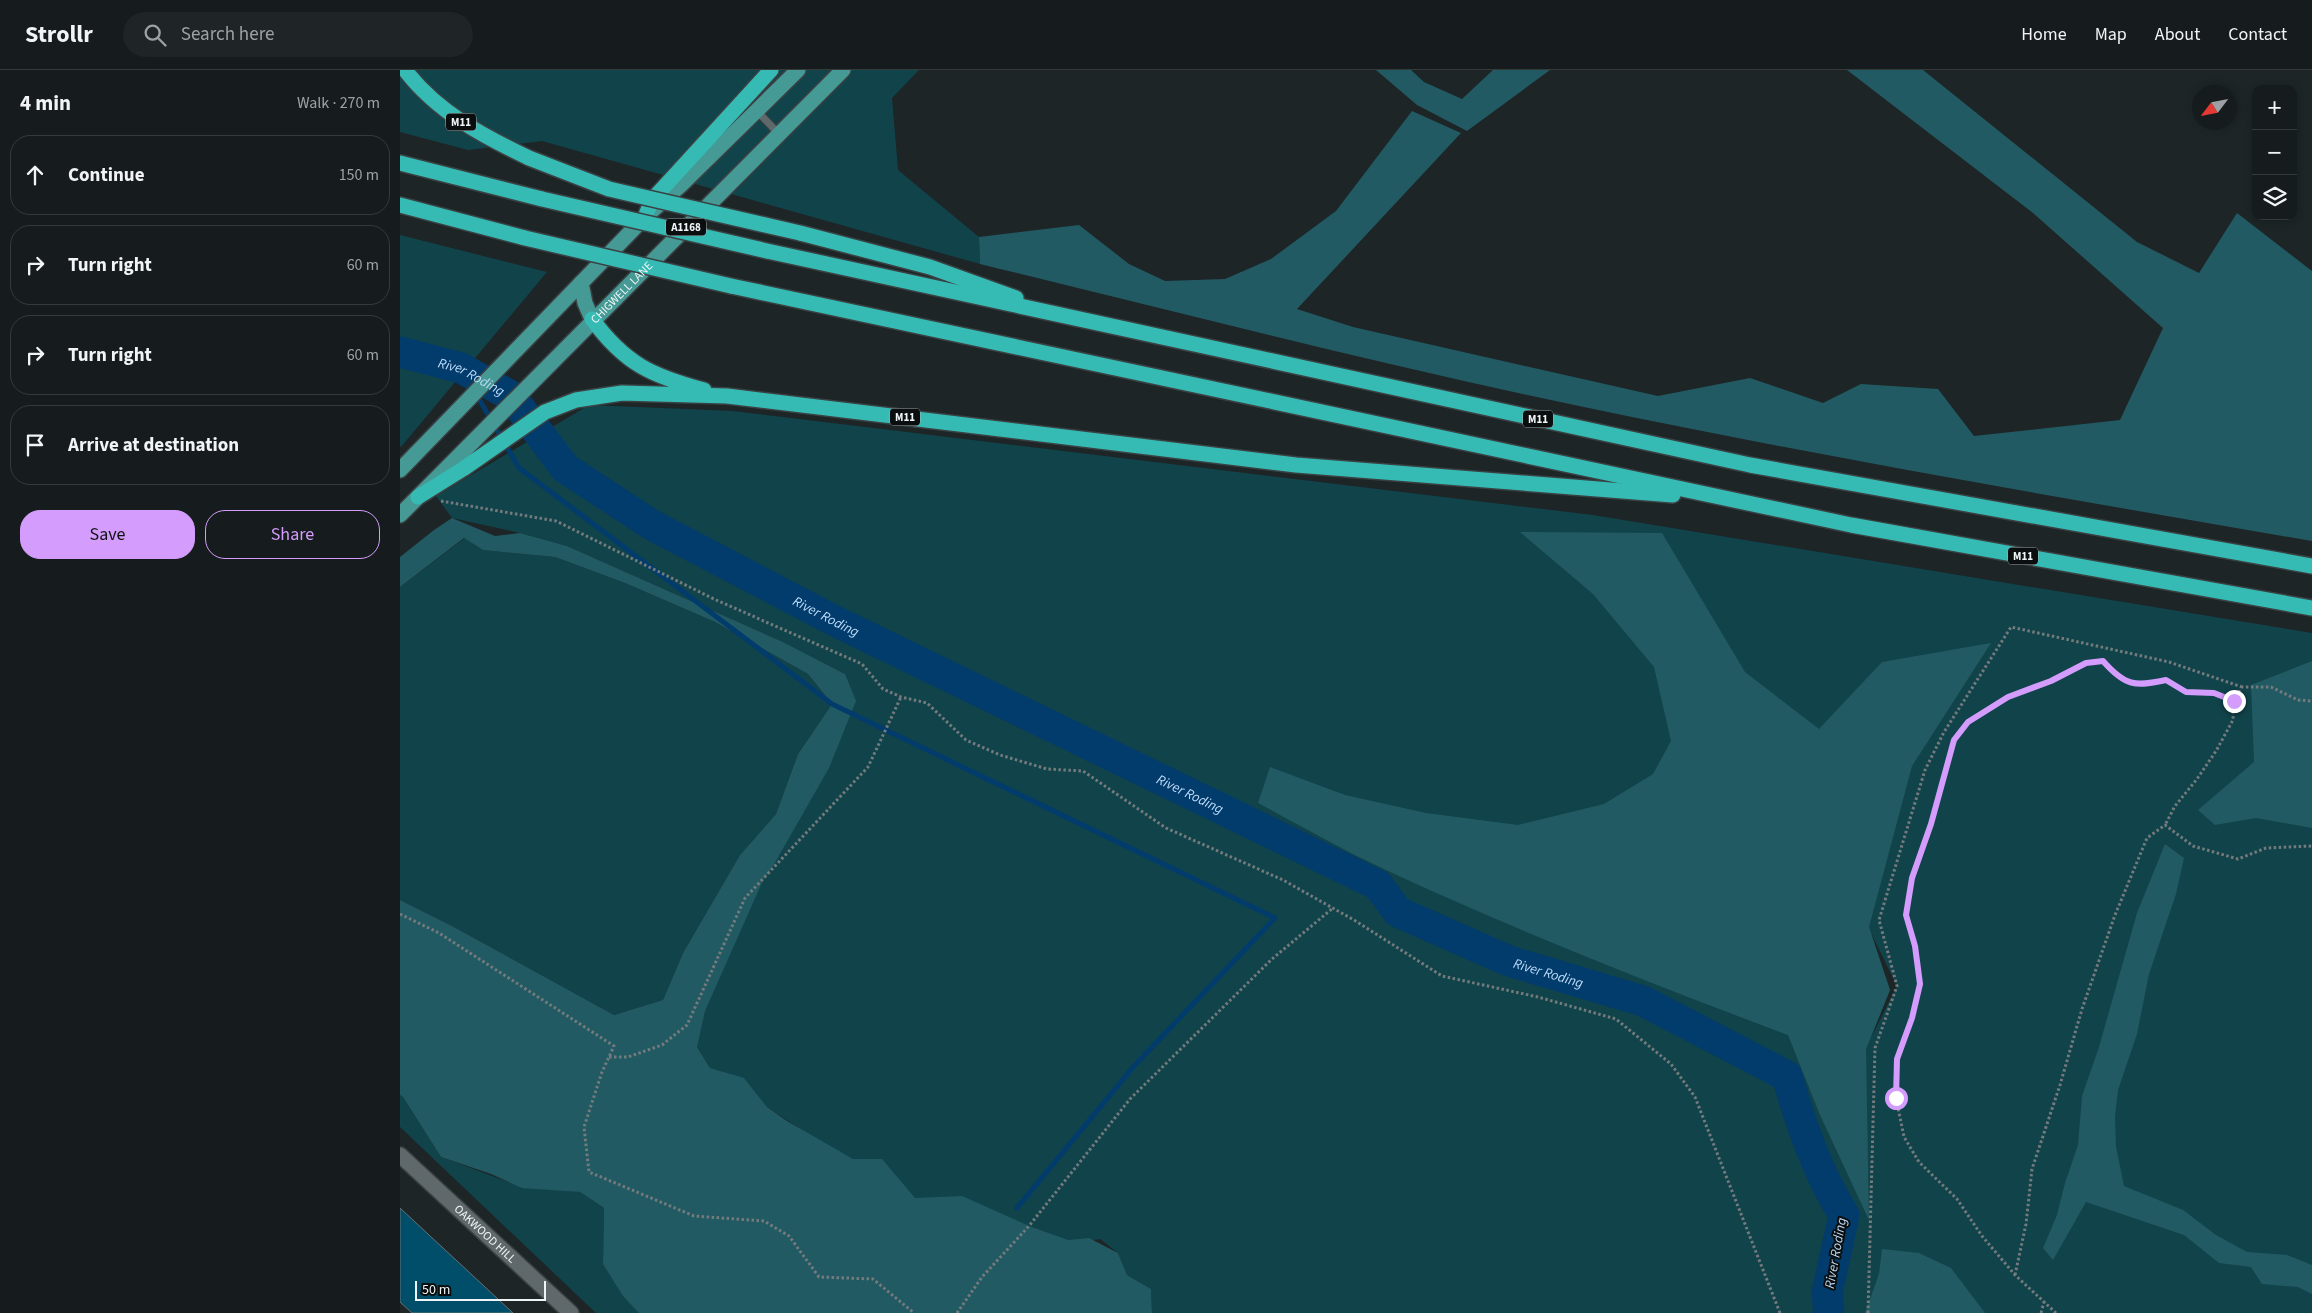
<!DOCTYPE html>
<html lang="en">
<head>
<meta charset="utf-8">
<style>
  body { margin:0; font-family:"Source Sans 3",sans-serif; background:#1f2526; color:#f1f3f6 }
  .controls { position:absolute; right:15px; top:15px; display:grid; overflow:hidden; border-radius:10px; box-shadow:0 2px 8px #0003 }
  .controls button { width:45px; height:45px; display:grid; place-items:center; padding:0; border:0; border-bottom:1px solid #353a3b; background:#161c1d; color:#f1f3f6; font:25px sans-serif }
  .compass { position:absolute; left:1792px; top:15px; width:45px; height:45px; border-radius:50%; background:#161c1d; box-shadow:0 2px 8px #0003; rotate:238deg }
  .scale { position:absolute; left:15px; bottom:12px; width:131px; box-sizing:border-box; padding-left:5px; border:2px solid #eff5f6; border-top:0; font-size:14px; line-height:18px; white-space:nowrap; color:#eff5f6; -webkit-text-stroke:4px #0a0e0e; paint-order:stroke }
  .stop { position:absolute; width:15px; height:15px; margin:-11px; border:4px solid #d49cfc; border-radius:50%; background:#fff }
  .stop.end { background:#d49cfc; border-color:#fff; box-shadow:0 1px 5px #0008 }
  .list { margin:0; padding:0; list-style:none }
  h2 { display:flex; justify-content:space-between; align-items:center; height:65px; margin:0; padding:0 20px; font-size:21px }
  h2 small { font-size:16px; font-weight:400; color:#9ea1a4 }
  .list li { display:grid; grid-template-columns:32px 1fr auto; gap:15px; align-items:center; box-sizing:border-box; height:80px; margin:0 10px 10px; padding:0 10px; border:1px solid #353a3b; border-radius:20px }
  .list b { display:block; font-size:19px; white-space:nowrap }
  .list em { font-size:16px; font-style:normal; color:#9ea1a4 }
  .actions { display:flex; gap:10px; padding:15px 20px }
  .actions a { flex:1; padding:11px 0; border:1px solid #d49cfc; border-radius:20px; text-align:center; font-size:18px; color:#d49cfc }
  .actions .main { background:#d49cfc; color:#111 }
  .icon { flex:none; width:28px; height:28px; fill:none; stroke:currentColor; stroke-width:2; stroke-linecap:round; stroke-linejoin:round }
  .map { position:relative; flex:none; width:1912px; height:1243px; overflow:hidden }
  header { display:flex; align-items:center; gap:30px; box-sizing:border-box; height:70px; padding:0 25px; background:#161c1d; border-bottom:1px solid #353a3b }
  header strong { font-size:24px }
  nav { display:flex; gap:28px; margin-inline-start:auto; font-size:18px }
  .search { width:350px; height:45px; background:#1f2526; display:flex; align-items:center; gap:12px; box-sizing:border-box; padding:0 18px; border-radius:28px; color:#9ea1a4; font-size:19px }
  main { display:flex }
  aside { flex:1; background:#161c1d }
  .map>svg:first-child { display:block }
  .green { fill:#11434b; fill-rule:evenodd }
  .forest { fill:#225a63 }
  .lines { fill:none; stroke-linecap:round; stroke-linejoin:round }
  .stream { stroke:#013c6c; stroke-width:5 }
  .river { stroke:#013c6c; stroke-width:31 }
  .building { fill:#004e69; stroke:#687074 }
  .lane-casing { stroke:#3a4143; stroke-width:9 }
  .secondary-casing { stroke:#3a4143; stroke-width:18 }
  .primary-casing { stroke:#3a4143; stroke-width:18 }
  .highway-casing { stroke:#3a4143; stroke-width:18 }
  .path { stroke:#747b7d; stroke-width:3; stroke-dasharray:2.5 2.5; stroke-linecap:butt }
  .lane { stroke:#5f686a; stroke-width:7 }
  .secondary { stroke:#5f686a; stroke-width:15 }
  .primary { stroke:#469a96; stroke-width:15 }
  .highway { stroke:#35bbb4; stroke-width:15 }
  .highway-bridge-casing { stroke:#3a4143; stroke-width:18; stroke-linecap:butt }
  .highway-bridge { stroke:#35bbb4; stroke-width:15 }
  .route { stroke:#d49cfc; stroke-width:6 }
  .labels { text-anchor:middle; stroke-width:4; stroke-linejoin:round; paint-order:stroke }
  .shield { fill:#0a0e0e; stroke:#aab0b0; stroke-width:1 }
  .shield-label { font-size:11px; font-weight:bold; fill:#eff5f6 }
  .street-label { font-size:12px; fill:#eff5f6; stroke:#0a0e0e }
  .water-label { font-size:14px; font-style:italic; fill:#bedbf9; stroke:#0a0e0e }
</style>
</head>
<body>
<header>
<strong>Strollr</strong>
<div class="search"><svg class="icon" aria-label="search" viewBox="0 0 24 24"><circle cx="10" cy="10" r="6"/><path d="M15 15l6 6"/></svg>Search here</div>
<nav><a>Home</a><a>Map</a><a>About</a><a>Contact</a></nav>
</header>
<main>
<aside>
<h2>4 min<small>Walk · 270 m</small></h2>
<ul class="list">
<li><svg class="icon" aria-label="ahead" viewBox="0 0 24 24"><path d="M12 20V5M6 11l6-6 6 6"/></svg><div><b>Continue</b></div><em>150 m</em></li>
<li><svg class="icon" aria-label="right" viewBox="0 0 24 24"><path d="M7 20v-9h11M14 6l5 5-5 5"/></svg><div><b>Turn right</b></div><em>60 m</em></li>
<li><svg class="icon" aria-label="right" viewBox="0 0 24 24"><path d="M7 20v-9h11M14 6l5 5-5 5"/></svg><div><b>Turn right</b></div><em>60 m</em></li>
<li><svg class="icon" aria-label="arrive" viewBox="0 0 24 24"><path d="M6 21V4h12l-3 4 3 4H6"/></svg><div><b>Arrive at destination</b></div></li>
</ul>
<div class="actions"><a class="main">Save</a><a>Share</a></div>
</aside>
<div class="map">
<svg width="1912" height="1243" viewBox="0 0 1912 1243">
  <rect width="100%" height="100%" fill="#1d2527"/>
  <g class="green">
    <path d="M0,0h519l-27,28 6,72 81,67 1,27 -438,-123 -74,9 -68,-18z"/>
    <path d="M0,165l147,37 -146,175 -1,-1z"/>
    <path d="M189,335l144,6 860,104 719,118v680h-1160l-1,-24 -24,-14 -9,-22 -18,-14 -34,5 -158,-44 -141,-93 -23,-28 -34,-11 -13,-21 5,-52 62,-117 81,-204 -62,-32 -216,-96 -47,-13 -68,-15 -16,-22zM1471,863l26,53 -26,52 19,-48z"/>
    <path d="M65,468l18,12 72,7 70,26 90,39 93,52 24,30 -34,50 -22,60 -36,41 -57,98 -20,47 -49,15 -162,-89 -52,-26v-313z"/>
    <path d="M0,1025l3,2 38,60 73,27 66,8 24,16 -1,56 40,49h-47l-196,-186z"/>
  </g>
  <g class="forest">
    <path d="M976,0h35l13,12 38,17 31,-29h57l-83,61 -50,-26z"/>
    <path d="M1447,0h76l214,172 62,31 38,-60 75,58v270c-227,-39 -454,-78 -680,-124 -219,-44 -435,-100 -652,-153l-1,-27 100,-12 50,39 36,17 60,-2 46,-20 65,-48 76,-100 49,22 -164,176 56,18 305,69 92,-18 73,25 38,-19 77,5 36,47 146,-16 43,-92 -130,-115z"/>
    <path d="M52,448l43,18 25,-3 47,13 216,96 62,32 11,27 -27,67 -60,105 -5,5 -59,133 -8,36 13,21 34,10 23,29 20,14 66,38h29l33,39 47,-2 67,30 39,14 21,-2 29,15 9,22 24,14 1,24h-513l-16,-17 -20,-32 1,-56 -24,-16 -58,-4 -31,-14 -50,-17 -38,-60 -3,-2v-195l52,26 162,89 49,-15 20,-47 57,-98 36,-41 22,-60 34,-50 -24,-30 -93,-52 -90,-39 -70,-26 -72,-7 -19,-12 -64,49v-30l34,-27z"/>
    <path d="M1120,462l142,1 83,139 74,57 63,-67 109,-19 -79,123 -43,161 21,63 -24,59 3,171 -49,-105 -32,-80c-136,-51 -271,-104 -402,-165 -43,-20 -85,-44 -128,-67l12,-36 75,28 81,18 92,12 86,-21 49,-30 18,-33 -17,-74 -61,-73z"/>
    <path d="M1912,591v167l-56,-10 -41,7 -17,-15 56,-48 -3,-77z"/>
    <path d="M1765,774l19,14 -8,36 -27,80 -12,60 -19,56 -3,26 1,31 8,39 59,24 33,25 31,17 40,3 25,10v29l-14,-7 -36,-3 -11,-17 -32,-4 -35,-28 -98,-33 -33,58 -10,-12 14,-33 8,-32 13,-38 4,-49 17,-49 38,-134z"/>
    <path d="M1482,1179l37,4 32,15 34,45h-120l14,-39z"/>
  </g>
  <g class="lines">
    <path class="stream" d="M61,298l58,100 313,236 443,214 -141,148 -117,142"/>
    <path class="river" id="s1" d="M0,282l61,16 50,28 54,72 87,57 183,96 543,264 20,27 111,49 134,40 144,75c14,48 30,96 57,139l-17,78 2,20"/>
  </g>
  <path class="building" d="M0,1138l113,105h-101l-12,-11z"/>
  <g class="lines">
    <defs>
      <path id="lane" d="M357,41l22,23"/>
      <g id="secondary">
        <path id="s2" d="M0,1085l171,158"/>
      </g>
      <g id="primary">
        <path d="M181,213l4,20 7,16"/>
        <path d="M0,400l245,-253 36,-32 117,-115"/>
        <path id="s3" d="M0,445l443,-445"/>
      </g>
      <g id="highway">
        <path d="M5,0c32,42 78,66 124,88"/>
        <path d="M0,93l142,36"/>
        <path d="M0,135l125,33"/>
        <path d="M245,147l7,-17 119,-130"/>
        <path d="M400,163l130,34 86,31"/>
        <path d="M367,181l983,214 562,101"/>
        <path d="M331,216l1120,239 461,83"/>
        <path d="M192,249c33,45 60,57 112,71"/>
        <path d="M18,427l45,-28 82,-57 31,-12 46,-7 105,3 569,69 377,30"/>
      </g>
    </defs>
    <use href="#lane" class="lane-casing"/>
    <use href="#secondary" class="secondary-casing"/>
    <use href="#primary" class="primary-casing"/>
    <use href="#highway" class="highway-casing"/>
    <g class="path">
      <path d="M41,431l115,20 160,79 146,64 21,25 18,8 26,6 39,37 34,15 47,14 36,2 83,57 117,52 71,40 88,56 96,21 78,22 55,45 24,33 85,216"/>
      <path d="M1834,631l8,-14h29l27,13 14,1"/>
      <path d="M0,844l39,19 175,113 -12,26 -18,55 5,45 105,44 70,5 25,15 30,41 54,2 41,34"/>
      <path d="M209,987h19l34,-12 25,-20 58,-127 123,-131 33,-70"/>
      <path d="M1615,1205l11,-51 6,-55 28,-84 22,-76 33,-94 32,-77 18,-13 28,21 45,13 28,-11 46,-2"/>
      <path d="M557,1243l25,-36 47,-51 101,-127 142,-140 61,-51"/>
      <path d="M1468,1243l7,-265 22,-62 -18,-66 46,-150 19,-38 67,-105 158,35 73,25"/>
      <path d="M1641,1243l3,-11"/>
      <path d="M1656,1243l-41,-38 -33,-39 -25,-37 -38,-37 -15,-25 -8,-39 1,-39 15,-41 7,-34 -4,-38 -9,-31 6,-37 19,-54 23,-84 14,-18 40,-25 43,-16 35,-18 17,-2c22,25 32,26 64,19l19,12 29,1 19,8 -1,19 -17,31 -19,28 -22,27 -10,19"/>
    </g>
    <use href="#lane" class="lane"/>
    <use href="#secondary" class="secondary"/>
    <use href="#primary" class="primary"/>
    <use href="#highway" class="highway"/>
    <defs>
      <g id="highway-bridge">
        <path d="M129,88l80,31 191,44"/>
        <path d="M142,129l225,52"/>
        <path d="M125,168l206,48"/>
      </g>
    </defs>
    <use href="#highway-bridge" class="highway-bridge-casing"/>
    <use href="#highway-bridge" class="highway-bridge"/>
  </g>
  <g class="lines">
    <path class="route" d="M1496,1028l1,-39 15,-41 8,-34 -5,-38 -9,-31 6,-37 19,-54 23,-84 14,-18 40,-25 43,-16 35,-18 17,-2c22,25 32,26 63,19l20,12 28,1 20,8"/>
  </g>
  <g class="labels">
    <g class="shield">
      <rect x="46" y="43.5" width="30" height="17" rx="4"/>
      <rect x="266" y="148.5" width="40" height="17" rx="4"/>
      <rect x="490" y="338.5" width="30" height="17" rx="4"/>
      <rect x="1123" y="340.5" width="30" height="17" rx="4"/>
      <rect x="1608" y="477.5" width="30" height="17" rx="4"/>
    </g>
    <g class="shield-label">
      <text x="61" y="56">M11</text>
      <text x="286" y="161">A1168</text>
      <text x="505" y="351">M11</text>
      <text x="1138" y="353">M11</text>
      <text x="1623" y="490">M11</text>
    </g>
    <g class="street-label">
      <text dy="4" stroke="none"><textPath href="#s3" startOffset="314">CHIGWELL LANE</textPath></text>
      <text dy="4" stroke="none"><textPath href="#s2" startOffset="116">OAKWOOD HILL</textPath></text>
    </g>
    <g class="water-label">
      <text dy="5" stroke="none"><textPath href="#s1" startOffset="76">River Roding</textPath></text>
      <text dy="5" stroke="none"><textPath href="#s1" startOffset="511">River Roding</textPath></text>
      <text dy="5" stroke="none"><textPath href="#s1" startOffset="916">River Roding</textPath></text>
      <text dy="5" stroke="none"><textPath href="#s1" startOffset="1321">River Roding</textPath></text>
      <text transform="translate(1435 1183) rotate(-80)" y="5">River Roding</text>
    </g>
  </g>
</svg>
<div class="controls">
<button>+</button>
<button>−</button>
<button><svg class="icon" aria-label="layers" viewBox="0 0 24 24"><path d="M12 4l9 5-9 5-9-5zM3 14l9 5 9-5"/></svg></button>
</div>
<svg class="compass" viewBox="-18 -18 36 36"><path d="M0-13l5 13h-10z" fill="#e53935"/><path d="M0 13l5-13h-10z" fill="#9ea1a4"/></svg>
<div class="scale">50 m</div>
<div class="stop" style="left:1496px;top:1028px"></div>
<div class="stop end" style="left:1834px;top:631px"></div>
</div>
</main>
</body>
</html>
